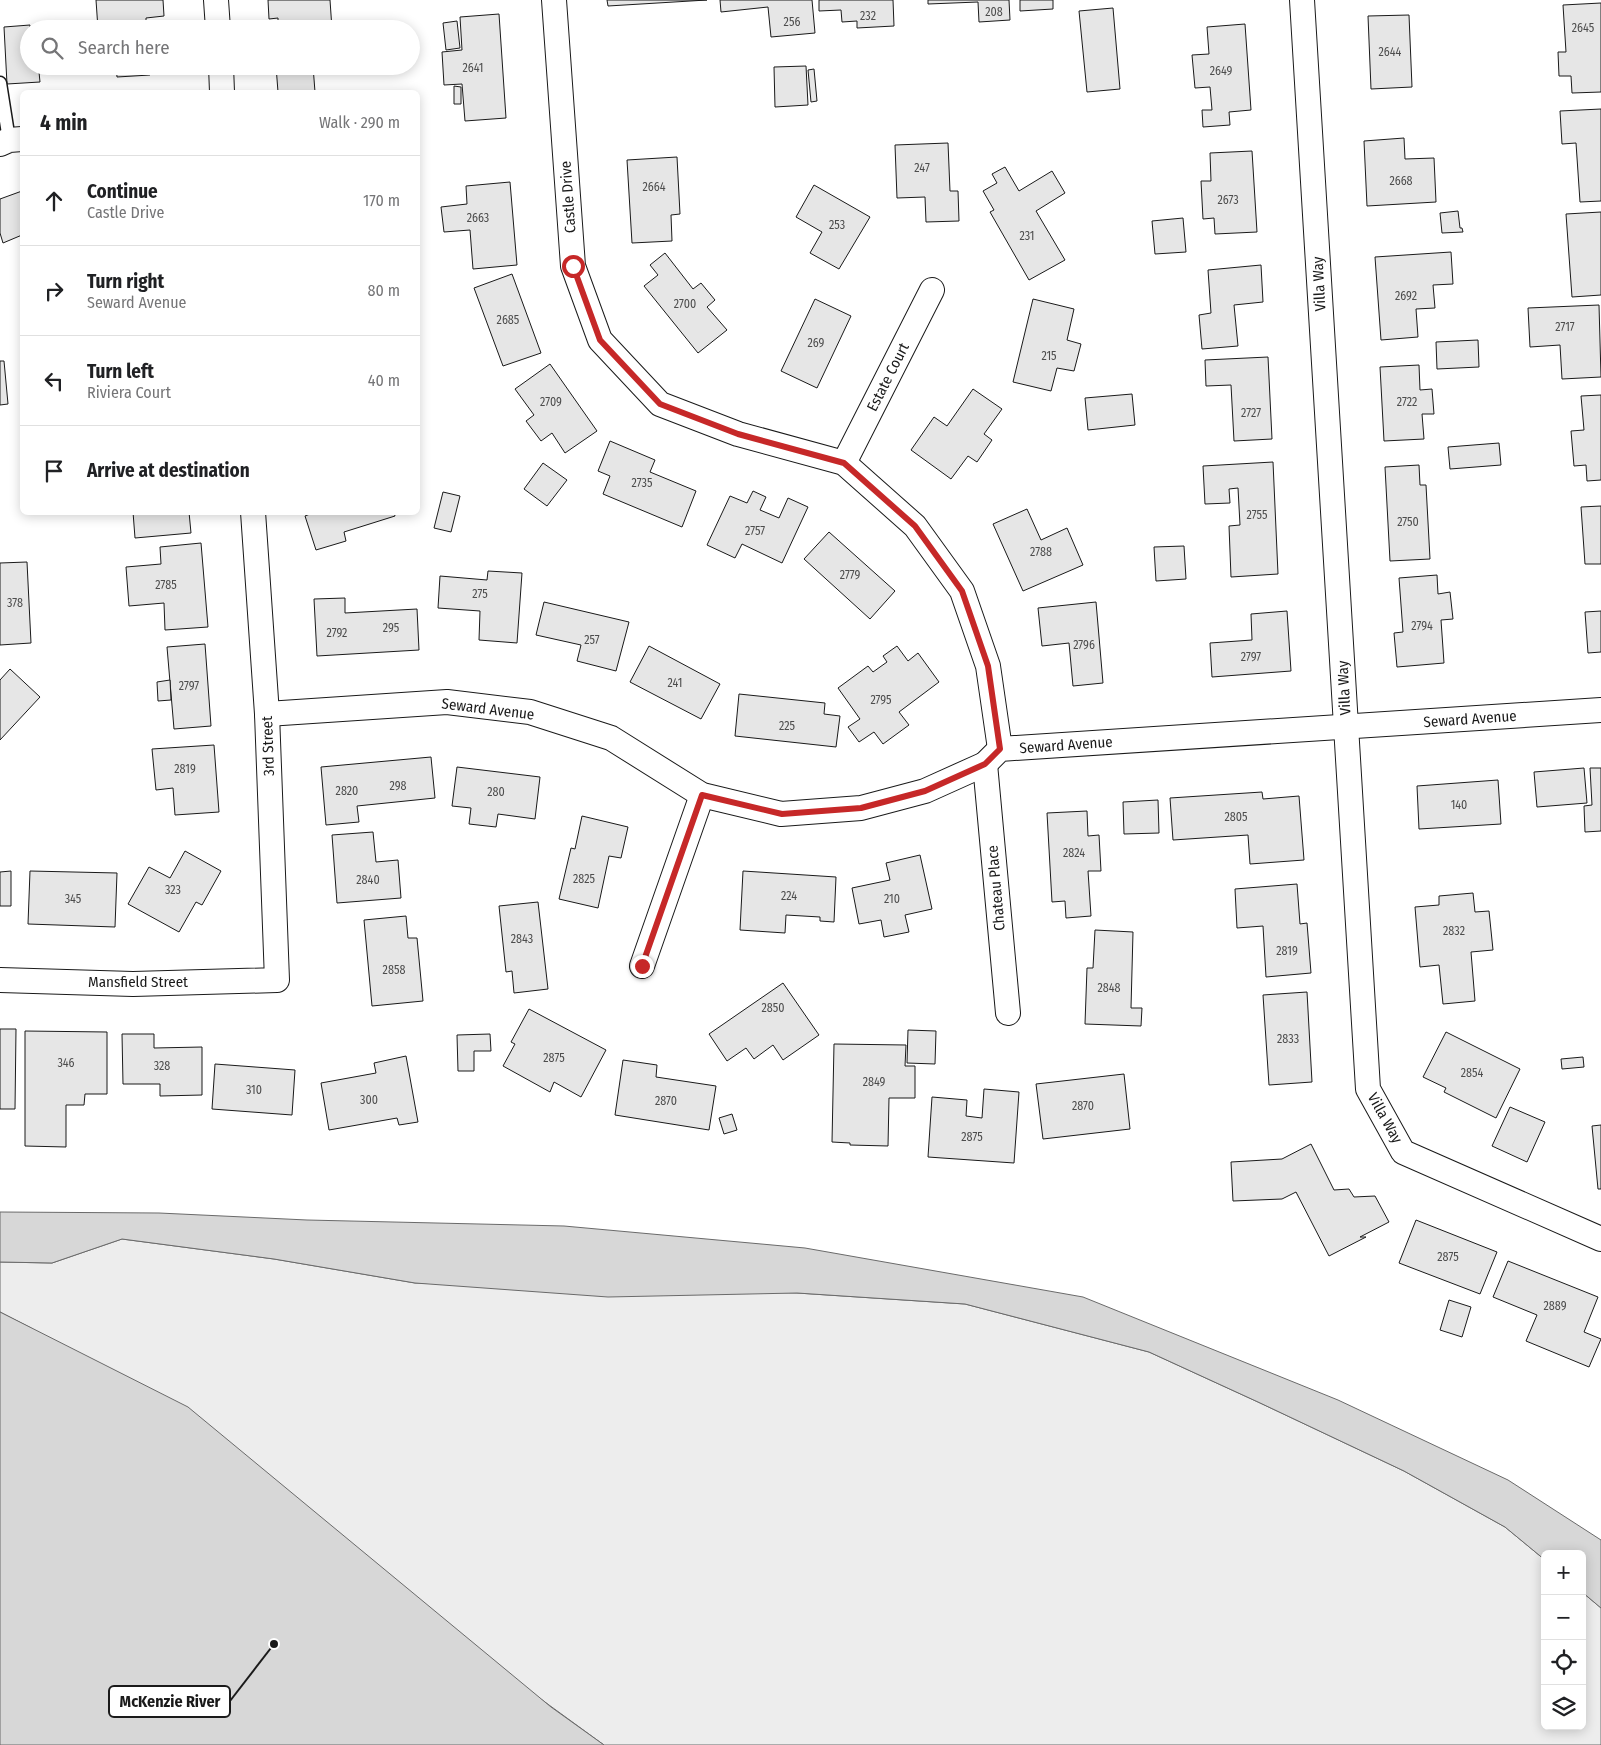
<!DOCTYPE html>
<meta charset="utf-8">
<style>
body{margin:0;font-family:"Fira Sans Condensed",sans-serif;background:#f6f6f6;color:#202124}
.controls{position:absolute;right:15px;bottom:15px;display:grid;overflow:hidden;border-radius:8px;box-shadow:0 2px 12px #0003}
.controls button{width:45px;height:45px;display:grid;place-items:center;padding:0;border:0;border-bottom:1px solid #e0e0e0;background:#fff;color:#202124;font:25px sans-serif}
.stop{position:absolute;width:15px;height:15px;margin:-11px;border:4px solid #c62828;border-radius:50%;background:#fff}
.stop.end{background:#c62828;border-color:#fff;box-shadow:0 1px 5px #0008}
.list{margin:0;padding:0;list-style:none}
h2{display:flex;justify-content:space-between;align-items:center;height:65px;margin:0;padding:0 20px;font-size:21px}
h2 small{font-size:16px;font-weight:400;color:#757577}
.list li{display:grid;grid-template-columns:32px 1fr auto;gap:15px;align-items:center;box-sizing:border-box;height:90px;padding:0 20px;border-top:1px solid #e0e0e0}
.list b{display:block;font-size:19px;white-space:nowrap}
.list p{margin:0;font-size:16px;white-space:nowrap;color:#757577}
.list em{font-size:16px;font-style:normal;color:#757577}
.icon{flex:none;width:28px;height:28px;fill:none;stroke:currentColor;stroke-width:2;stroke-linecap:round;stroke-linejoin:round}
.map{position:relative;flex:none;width:1601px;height:1745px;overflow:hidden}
.search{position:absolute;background:#fff;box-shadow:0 2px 12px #0003;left:20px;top:20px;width:400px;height:55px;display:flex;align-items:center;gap:12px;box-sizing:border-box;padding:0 18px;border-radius:28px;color:#757577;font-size:19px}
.panel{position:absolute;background:#fff;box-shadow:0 2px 12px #0003;left:20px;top:90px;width:400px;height:425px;border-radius:8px}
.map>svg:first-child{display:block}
.built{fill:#ededed;stroke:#6a6a6a}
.water{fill:#d7d7d7;stroke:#6a6a6a}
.building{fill:#e6e6e6;stroke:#1a1a1a}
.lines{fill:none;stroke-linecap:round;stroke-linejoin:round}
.service-casing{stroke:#1a1a1a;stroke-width:15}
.minor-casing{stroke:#1a1a1a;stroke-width:26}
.service{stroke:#fff;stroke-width:12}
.minor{stroke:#fff;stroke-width:24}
.route{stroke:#c62828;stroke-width:6}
.labels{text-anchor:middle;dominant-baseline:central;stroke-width:4;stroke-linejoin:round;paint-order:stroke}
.number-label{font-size:12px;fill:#4d4d4d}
.street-label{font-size:15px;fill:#1a1a1a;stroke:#fff}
.leader{fill:none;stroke:#1a1a1a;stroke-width:2}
.callout-dot{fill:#1a1a1a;stroke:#fff;stroke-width:2}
.callout{fill:#fff;stroke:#1a1a1a;stroke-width:2}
.callout-label{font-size:16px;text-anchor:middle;font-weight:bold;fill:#1a1a1a}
</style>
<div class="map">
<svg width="1601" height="1745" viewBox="0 0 1601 1745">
<rect width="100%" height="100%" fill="#fff"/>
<polygon class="built" points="122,1239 274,1259 415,1283 797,1293 965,1304 1149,1352 1258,1402 1404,1471 1505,1527 1545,1560 1545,1726 1582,1726 1582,1592 1601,1608 1601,1745 604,1745 31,1328 0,1312 0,1262 52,1263"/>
<g class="water">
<polygon points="0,1212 159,1213 307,1220 564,1226 805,1248 1083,1297 1338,1400 1508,1480 1601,1540 1601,1608 1582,1592 1582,1554 1545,1554 1545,1560 1505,1527 1404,1471 1258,1402 1149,1352 965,1304 797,1293 608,1297 415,1283 274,1259 122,1239 52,1263 0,1262"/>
<polygon points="0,1312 188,1407 551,1707 604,1745 0,1745"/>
</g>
<g class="building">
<polygon points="96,0 163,0 164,16 146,18 146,29 98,29"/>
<polygon points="268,0 330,0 332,29 278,29 278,18 269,19"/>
<polygon points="607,0 707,0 608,6"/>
<polygon points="720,0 812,0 815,33 771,37 768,7 721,12"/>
<polygon points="819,0 893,0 894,26 857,28 857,21 842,22 841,10 819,11"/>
<polygon points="928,0 1009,0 1010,20 979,22 978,2 928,4"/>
<polygon points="1020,0 1053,0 1053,9 1020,11"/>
<polygon points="1601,3 1601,92 1572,93 1571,76 1559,76 1558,52 1566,52 1563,5"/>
<polygon points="1113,8 1120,89 1087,92 1079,11"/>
<polygon points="499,14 506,118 465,121 462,84 444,85 442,52 462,50 460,17"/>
<polygon points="1409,15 1412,87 1371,89 1368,16"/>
<polygon points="457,21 460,48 446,50 443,23"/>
<polygon points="1245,24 1251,110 1229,112 1230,125 1203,127 1202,110 1212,110 1210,87 1195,88 1192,55 1209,54 1207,27"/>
<polygon points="30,25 29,66 87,66 87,69 39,72 40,82 7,84 4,27"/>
<polygon points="116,66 149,66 150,75 117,77"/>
<polygon points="276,66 313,66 315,92 278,92"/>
<polygon points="806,66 808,105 775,107 774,67"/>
<polygon points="814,69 817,101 811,102 808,70"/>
<polygon points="454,86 461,87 461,104 454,104"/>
<polygon points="1601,109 1601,201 1580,202 1576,143 1562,144 1560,111"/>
<polygon points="1404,138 1405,159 1434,158 1436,202 1367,206 1364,141"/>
<polygon points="948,143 950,191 958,191 959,221 926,222 925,197 897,198 895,145"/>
<polygon points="1252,151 1257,232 1215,234 1214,218 1203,219 1201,181 1211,181 1210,153"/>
<polygon points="677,157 680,214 671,215 672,241 632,243 627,160"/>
<polygon points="1005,167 1019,191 1052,171 1065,193 1036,211 1065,260 1029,280 990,212 994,210 983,191 997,183 992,174"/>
<polygon points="510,182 517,265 473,269 470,230 444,232 441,207 467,204 466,186"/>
<polygon points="814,185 870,217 839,269 810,253 822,232 796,217"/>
<polygon points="22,191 22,235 3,243 0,233 0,199"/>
<polygon points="1458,211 1460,228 1462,228 1463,232 1442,233 1440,213"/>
<polygon points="1601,212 1601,295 1572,297 1566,214"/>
<polygon points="1183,218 1186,252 1155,254 1152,221"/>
<polygon points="1451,252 1453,284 1433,285 1435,308 1416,309 1418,337 1381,340 1375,257"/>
<polygon points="665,253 693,289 701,283 715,300 707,307 727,330 698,353 644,286 658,275 650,265"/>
<polygon points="1261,265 1263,302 1234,305 1238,346 1202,349 1199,315 1211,313 1208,270"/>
<polygon points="512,274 541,353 503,366 474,288"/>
<polygon points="815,299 851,316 817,388 781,371"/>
<polygon points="1033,299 1074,309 1067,340 1081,344 1074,371 1057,368 1051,391 1013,382"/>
<polygon points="1599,305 1601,377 1562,379 1560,345 1530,347 1528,308"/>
<polygon points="1478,340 1479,367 1437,369 1436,342"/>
<polygon points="1268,357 1272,439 1234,441 1231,385 1206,386 1205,360"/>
<polygon points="0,361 4,361 8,404 0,405"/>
<polygon points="550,364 597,431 565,453 552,433 541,441 526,421 534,415 515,389"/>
<polygon points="1419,365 1420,390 1432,389 1434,414 1422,414 1424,439 1384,441 1380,367"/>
<polygon points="973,389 1002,409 984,434 992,440 977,462 968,456 951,479 911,450 934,417 947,426"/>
<polygon points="1132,394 1135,425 1088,430 1085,398"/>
<polygon points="1601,395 1601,480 1587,481 1586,465 1574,466 1571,431 1584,430 1581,396"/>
<polygon points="610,441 655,460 650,472 696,491 682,527 603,494 610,476 598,471"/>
<polygon points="1499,443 1501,465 1450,469 1448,447"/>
<polygon points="1273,462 1278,574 1231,577 1229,526 1240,525 1238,488 1229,489 1230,503 1205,504 1203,466"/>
<polygon points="543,463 567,480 547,506 524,489"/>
<polygon points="1419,465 1420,485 1426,485 1430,559 1390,561 1385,467"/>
<polygon points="753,491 766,497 760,510 779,518 788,498 808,507 782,563 742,544 735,558 707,545 730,496 747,503"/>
<polygon points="443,492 460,496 451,532 434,528"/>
<polygon points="1601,506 1601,564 1585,564 1581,507"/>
<polygon points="1027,509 1041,540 1067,528 1083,565 1023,591 993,524"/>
<polygon points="133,512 189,512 191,533 135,538"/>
<polygon points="315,512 394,512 395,516 344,532 346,541 316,550 305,516"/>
<polygon points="829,532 895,591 870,619 804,559"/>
<polygon points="201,543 208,627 165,630 164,603 129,606 126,567 161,564 160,547"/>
<polygon points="1184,546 1186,579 1156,581 1154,547"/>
<polygon points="27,562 31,643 0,645 0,563"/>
<polygon points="488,571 522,573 517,643 479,640 480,611 438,608 440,576 487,580"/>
<polygon points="1437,575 1438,594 1450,592 1453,619 1441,620 1444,663 1397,667 1394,633 1403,632 1399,578"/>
<polygon points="345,598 345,613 417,609 419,650 317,656 314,599"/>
<polygon points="544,602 629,622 616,671 577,661 581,645 536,635"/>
<polygon points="1096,602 1103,683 1073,686 1069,643 1042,646 1038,608"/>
<polygon points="1287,611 1291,671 1212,677 1210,643 1252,640 1251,614"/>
<polygon points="1601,611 1601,652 1588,653 1585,612"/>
<polygon points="205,644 211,726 174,729 167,647"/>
<polygon points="649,646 720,684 701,719 630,682"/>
<polygon points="897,646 908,661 918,653 939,682 899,712 909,725 883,744 874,732 859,742 848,727 860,719 838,688 868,666 873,672 887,662 883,656"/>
<polygon points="10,669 40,697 0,740 0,680"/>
<polygon points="170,680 171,700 158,701 157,682"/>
<polygon points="739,694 825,703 824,714 840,716 836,747 735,736"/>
<polygon points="214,745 219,812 175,815 173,788 156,790 152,749"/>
<polygon points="431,757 435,798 357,806 359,822 326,825 321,767"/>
<polygon points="457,767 540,777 535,819 498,814 496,827 469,824 471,808 452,806"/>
<polygon points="1584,768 1587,803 1537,807 1534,772"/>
<polygon points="1590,768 1601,768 1601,831 1585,832 1584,806 1592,805"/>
<polygon points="1498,780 1501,824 1419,829 1417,786"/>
<polygon points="1262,792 1263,799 1299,796 1304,860 1250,864 1248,835 1173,840 1170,798"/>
<polygon points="1158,800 1159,833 1124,834 1123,802"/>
<polygon points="1087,811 1088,836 1099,835 1101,871 1088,871 1091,916 1066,918 1065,901 1052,902 1047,813"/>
<polygon points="582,816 628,827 621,858 609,856 598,908 559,899 571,848 575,849"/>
<polygon points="373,832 376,862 398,860 401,898 337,903 332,835"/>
<polygon points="185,851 221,871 202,905 196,902 179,932 128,904 149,867 170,878"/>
<polygon points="920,855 932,909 905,915 909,932 884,937 881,920 859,924 852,888 890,880 886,863"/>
<polygon points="11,871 11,906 0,906 0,872"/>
<polygon points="30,871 117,873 115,927 28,924"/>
<polygon points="743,871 836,877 834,922 820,921 820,917 786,915 785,933 740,930"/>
<polygon points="1297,884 1300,924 1307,923 1311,973 1266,977 1263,926 1237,928 1235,889"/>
<polygon points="1473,893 1475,912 1489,911 1493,950 1471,952 1475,1001 1443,1004 1439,965 1420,967 1415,907 1439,905 1439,896"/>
<polygon points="538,902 548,989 514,993 512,971 506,972 499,906"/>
<polygon points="406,916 408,938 417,938 423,1001 372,1006 364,920"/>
<polygon points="1095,930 1133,932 1131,1008 1142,1008 1141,1026 1085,1024 1087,968 1093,968"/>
<polygon points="783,983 819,1035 783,1060 773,1045 754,1059 746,1048 727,1061 709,1034"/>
<polygon points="1307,992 1312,1082 1269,1085 1263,995"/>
<polygon points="529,1009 606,1050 581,1097 554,1082 550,1092 503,1066 515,1044 511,1042"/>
<polygon points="0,1029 16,1029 15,1109 0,1109"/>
<polygon points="908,1030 936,1031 935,1064 907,1063"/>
<polygon points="25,1031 107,1032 107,1094 85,1094 84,1105 66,1105 66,1147 25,1146"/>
<polygon points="1446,1032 1520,1069 1496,1118 1444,1092 1446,1088 1423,1077"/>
<polygon points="122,1034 154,1034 154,1048 202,1047 202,1095 160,1096 160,1084 123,1084"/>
<polygon points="490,1034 491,1051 474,1051 474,1071 458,1071 457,1035"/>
<polygon points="834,1044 906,1045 905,1066 915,1066 915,1098 889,1098 888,1146 850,1145 850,1143 832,1142"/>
<polygon points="406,1056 418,1122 399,1125 397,1118 329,1130 321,1083 376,1073 374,1063"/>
<polygon points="1583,1057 1584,1067 1562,1069 1561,1059"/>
<polygon points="623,1060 657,1065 656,1077 716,1086 709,1130 615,1115"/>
<polygon points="215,1064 295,1070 292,1115 212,1109"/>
<polygon points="1124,1074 1130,1129 1043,1139 1036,1084"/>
<polygon points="984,1089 1019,1092 1014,1163 928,1157 932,1097 967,1100 966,1116 982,1118"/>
<polygon points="1510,1107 1545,1122 1527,1162 1492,1146"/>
<polygon points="732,1114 737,1130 724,1134 719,1118"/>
<polygon points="1601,1125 1601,1189 1598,1189 1592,1126"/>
<polygon points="1311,1144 1334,1190 1349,1189 1354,1197 1375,1196 1389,1222 1360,1237 1366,1237 1329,1256 1296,1192 1282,1199 1233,1201 1231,1162 1282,1159"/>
<polygon points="1416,1220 1497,1252 1480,1294 1399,1263"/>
<polygon points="1508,1261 1598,1297 1584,1332 1601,1339 1589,1367 1526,1341 1537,1315 1493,1297"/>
<polygon points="1449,1300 1471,1307 1462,1337 1440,1330"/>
</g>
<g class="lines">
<g class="service-casing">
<polyline id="service" points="0,83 9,140"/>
</g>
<g class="minor-casing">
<g id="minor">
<polyline points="216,0 218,29"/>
<polyline points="554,0 573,266 600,340 660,404 738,434 844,463 915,526 962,591 988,666 1000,749"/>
<polyline points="1302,0 1368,1089 1403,1152 1601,1239"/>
<polyline points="221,66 222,92"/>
<polyline points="0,144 9,140 22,139"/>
<polyline points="844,463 932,290"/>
<polyline points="267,714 447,702 530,712 611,738 702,795 781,814 861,808 925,791 985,764 1000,749 1601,710"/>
<polyline points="985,764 1008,1013"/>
<polyline points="642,966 702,795"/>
<polyline points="0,980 133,984 277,980 267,714 253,512"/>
</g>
</g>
<use href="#service" class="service"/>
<use href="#minor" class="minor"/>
</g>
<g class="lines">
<polyline class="route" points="573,266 600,340 660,404 738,434 844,463 915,526 962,591 988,666 1000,749 985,764 925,791 861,808 782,814 702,795 642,966"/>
</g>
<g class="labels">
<g class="number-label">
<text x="994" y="12">208</text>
<text x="868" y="16">232</text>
<text x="792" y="22">256</text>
<text x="1583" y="28">2645</text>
<text x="1390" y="52">2644</text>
<text x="473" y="68">2641</text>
<text x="1221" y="71">2649</text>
<text x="922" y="168">247</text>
<text x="1401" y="181">2668</text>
<text x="654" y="187">2664</text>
<text x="1228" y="200">2673</text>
<text x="478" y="218">2663</text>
<text x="837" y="225">253</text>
<text x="1027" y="236">231</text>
<text x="1406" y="296">2692</text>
<text x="685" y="304">2700</text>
<text x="508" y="320">2685</text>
<text x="1565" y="327">2717</text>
<text x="816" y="343">269</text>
<text x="1049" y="356">215</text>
<text x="551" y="402">2709</text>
<text x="1407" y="402">2722</text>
<text x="1251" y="413">2727</text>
<text x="642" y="483">2735</text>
<text x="1257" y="515">2755</text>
<text x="1408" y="522">2750</text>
<text x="755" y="531">2757</text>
<text x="1041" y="552">2788</text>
<text x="850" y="575">2779</text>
<text x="166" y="585">2785</text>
<text x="480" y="594">275</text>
<text x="15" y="603">378</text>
<text x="1422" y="626">2794</text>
<text x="391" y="628">295</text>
<text x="337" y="633">2792</text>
<text x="592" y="640">257</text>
<text x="1084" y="645">2796</text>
<text x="1251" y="657">2797</text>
<text x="675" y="683">241</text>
<text x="189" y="686">2797</text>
<text x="881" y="700">2795</text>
<text x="787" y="726">225</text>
<text x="185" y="769">2819</text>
<text x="398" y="786">298</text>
<text x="347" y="791">2820</text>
<text x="496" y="792">280</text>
<text x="1459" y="805">140</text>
<text x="1236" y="817">2805</text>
<text x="1074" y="853">2824</text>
<text x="584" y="879">2825</text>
<text x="368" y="880">2840</text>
<text x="173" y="890">323</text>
<text x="789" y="896">224</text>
<text x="73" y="899">345</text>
<text x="892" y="899">210</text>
<text x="1454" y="931">2832</text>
<text x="522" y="939">2843</text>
<text x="1287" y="951">2819</text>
<text x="394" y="970">2858</text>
<text x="1109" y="988">2848</text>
<text x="773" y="1008">2850</text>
<text x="1288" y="1039">2833</text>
<text x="554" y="1058">2875</text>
<text x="66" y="1063">346</text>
<text x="162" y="1066">328</text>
<text x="1472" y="1073">2854</text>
<text x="874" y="1082">2849</text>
<text x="254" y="1090">310</text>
<text x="369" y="1100">300</text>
<text x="666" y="1101">2870</text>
<text x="1083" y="1106">2870</text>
<text x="972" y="1137">2875</text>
<text x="1448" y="1257">2875</text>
<text x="1555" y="1306">2889</text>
</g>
<g class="street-label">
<text transform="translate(568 197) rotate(-94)">Castle Drive</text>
<text transform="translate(1319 284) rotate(-93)">Villa Way</text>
<text transform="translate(888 377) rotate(-63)">Estate Court</text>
<text transform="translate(1344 688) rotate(-93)">Villa Way</text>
<text transform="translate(488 709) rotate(7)">Seward Avenue</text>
<text transform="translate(1470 719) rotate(-4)">Seward Avenue</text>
<text transform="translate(1066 745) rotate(-4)">Seward Avenue</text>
<text transform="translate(268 746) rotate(-92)">3rd Street</text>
<text transform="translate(996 888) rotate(-95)">Chateau Place</text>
<text x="138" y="982">Mansfield Street</text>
<text transform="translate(1385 1118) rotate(61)">Villa Way</text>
</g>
</g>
<path class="leader" d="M274 1644L230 1701"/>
<circle class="callout-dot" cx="274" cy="1644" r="5"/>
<rect class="callout" x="109" y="1686" width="121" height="31" rx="5"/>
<g class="callout-label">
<text x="170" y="1707">McKenzie River</text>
</g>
</svg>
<div class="controls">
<button>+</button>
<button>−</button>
<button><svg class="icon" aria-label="locate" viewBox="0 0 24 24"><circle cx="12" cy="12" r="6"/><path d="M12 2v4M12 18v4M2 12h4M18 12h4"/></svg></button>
<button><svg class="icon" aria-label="layers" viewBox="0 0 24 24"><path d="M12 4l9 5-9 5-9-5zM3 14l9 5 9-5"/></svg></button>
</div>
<div class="stop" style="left:573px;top:266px"></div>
<div class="stop end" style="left:642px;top:966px"></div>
<div class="search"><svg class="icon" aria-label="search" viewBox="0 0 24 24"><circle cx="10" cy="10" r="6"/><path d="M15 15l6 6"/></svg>Search here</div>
<section class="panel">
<h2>4 min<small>Walk · 290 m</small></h2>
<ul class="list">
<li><svg class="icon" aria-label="ahead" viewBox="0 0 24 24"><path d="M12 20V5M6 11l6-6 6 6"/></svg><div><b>Continue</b><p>Castle Drive</p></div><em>170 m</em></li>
<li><svg class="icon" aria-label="right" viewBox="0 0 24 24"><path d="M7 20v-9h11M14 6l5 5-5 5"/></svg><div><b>Turn right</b><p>Seward Avenue</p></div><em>80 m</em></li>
<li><svg class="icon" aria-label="left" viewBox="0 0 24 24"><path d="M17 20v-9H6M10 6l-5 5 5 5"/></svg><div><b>Turn left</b><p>Riviera Court</p></div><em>40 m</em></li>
<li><svg class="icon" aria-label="arrive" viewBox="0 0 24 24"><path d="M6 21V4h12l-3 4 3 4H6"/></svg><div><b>Arrive at destination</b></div></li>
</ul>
</section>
</div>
